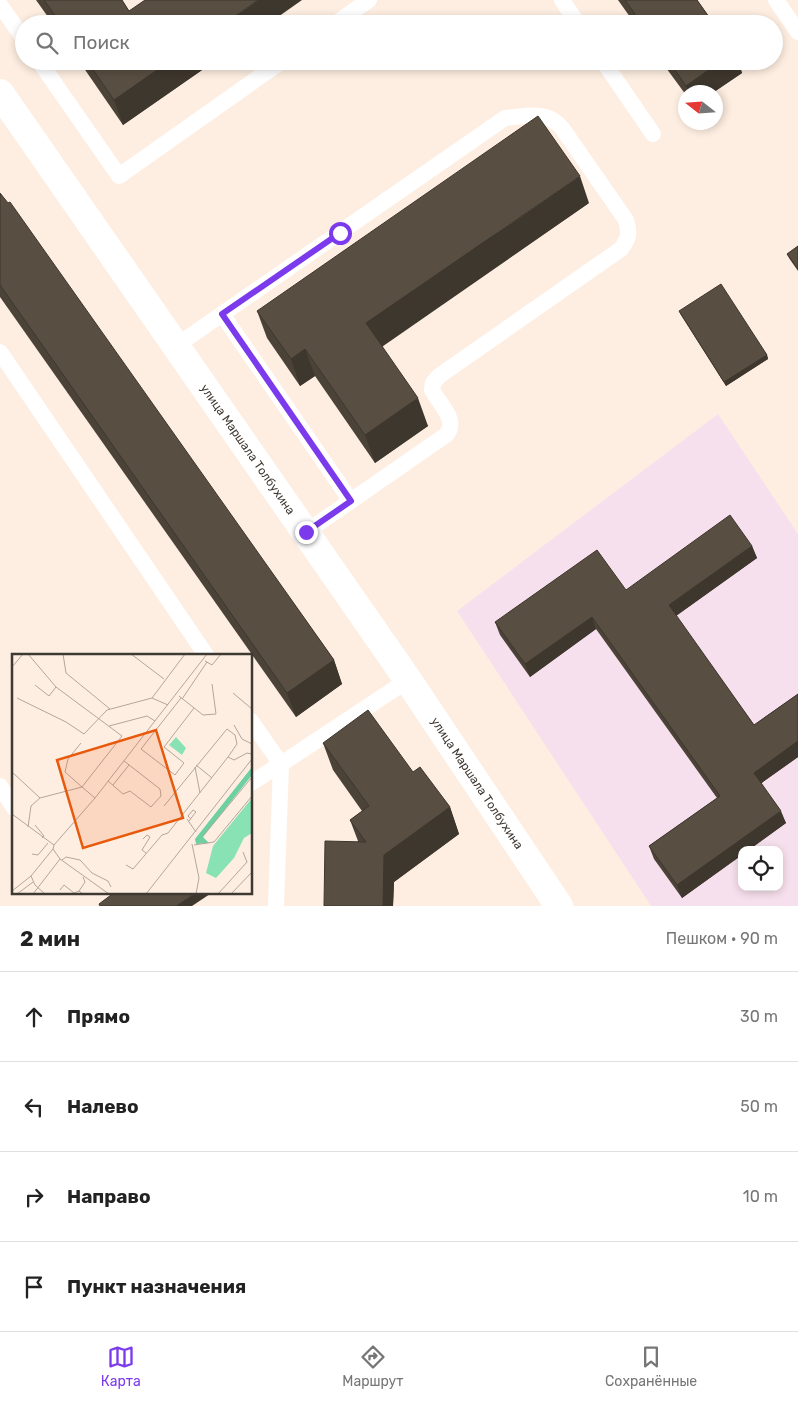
<!DOCTYPE html>
<html lang="ru">
<meta charset="utf-8">
<style>
body{margin:0;font-family:Rubik,sans-serif;background:#f6f6f6;color:#222}
.controls{position:absolute;right:15px;bottom:15px;display:grid;overflow:hidden;border-radius:10px;box-shadow:0 2px 8px #0003}
.controls button{width:45px;height:45px;display:grid;place-items:center;padding:0;border:0;border-bottom:1px solid #e0e0e0;background:#fff;color:#222;font:25px sans-serif}
.compass{position:absolute;left:678px;top:85px;width:45px;height:45px;border-radius:50%;background:#fff;box-shadow:0 2px 8px #0003;rotate:287deg}
.stop{position:absolute;width:15px;height:15px;margin:-11px;border:4px solid #7c3aed;border-radius:50%;background:#fff}
.stop.end{background:#7c3aed;border-color:#fff;box-shadow:0 1px 5px #0008}
.list{margin:0;padding:0;list-style:none}
h2{display:flex;justify-content:space-between;align-items:center;height:65px;margin:0;padding:0 20px;font-size:21px}
h2 small{font-size:16px;font-weight:400;color:#767676}
.list li{display:grid;grid-template-columns:32px 1fr auto;gap:15px;align-items:center;box-sizing:border-box;height:90px;padding:0 20px;border-top:1px solid #e0e0e0}
.list b{display:block;font-size:19px;white-space:nowrap}
.list em{font-size:16px;font-style:normal;color:#767676}
.icon{flex:none;width:28px;height:28px;fill:none;stroke:currentColor;stroke-width:2;stroke-linecap:round;stroke-linejoin:round}
.map{position:relative;flex:none;width:798px;height:906px;overflow:hidden}
.search{position:absolute;background:#fff;box-shadow:0 2px 8px #0003;left:15px;right:15px;top:15px;height:55px;display:flex;align-items:center;gap:12px;box-sizing:border-box;padding:0 18px;border-radius:28px;color:#767676;font-size:19px}
.sheet{height:425px;background:#fff}
nav{display:flex;justify-content:space-around;align-items:center;box-sizing:border-box;height:70px;border-top:1px solid #e0e0e0;background:#fff;font-size:14px;color:#767676}
nav a{display:grid;justify-items:center;gap:2px}
nav .on{color:#7c3aed}
.map>svg:first-child{display:block}
.education{fill:#f7e0ed;fill-rule:evenodd}
.lines{fill:none;stroke-linecap:round;stroke-linejoin:round}
.lane{stroke:#fff;stroke-width:16}
.street{stroke:#fff;stroke-width:28}
.wall{fill:#4c4338}
.shaded-wall{fill:#3e372e}
.building{fill:#584e41;stroke:#3e372e}
.route{stroke:#7c3aed;stroke-width:6}
.labels{text-anchor:middle;dominant-baseline:central;stroke-width:5;stroke-linejoin:round;paint-order:stroke}
.street-label{font-size:12px;fill:#3f3934;stroke:#fff}
.inset-road{fill:none;stroke:#b2a69c;stroke-width:1}
.view{fill:#e8590c;fill-opacity:0.15;stroke:#e8590c;stroke-width:2.5}
.inset-edge{fill:none;stroke:#3f3934;stroke-width:2.5}
</style>
<div class="map">
<svg width="798" height="906" viewBox="0 0 798 906">
<rect width="100%" height="100%" fill="#feeee1"/>
<path class="education" d="M718,414L798,534V906H651L457,611ZM742,850H779V887H742Z"/>
<g class="lines">
<g class="lane">
<polyline points="562,0 578,24"/>
<polyline points="776,0 798,32"/>
<polyline points="0,5 24,39"/>
<polyline points="335,24 369,0"/>
<polyline points="39,61 119,176 282,61"/>
<polyline points="603,61 653,134"/>
<polyline points="222,314 351,501"/>
<path d="M176,346L505,118C527,116 547,110 562,128L626,220C630,233 629,238 621,249L439,376L433,383L432,390C439,404 459,420 446,435L306,532"/>
<polyline points="0,352 206,655"/>
<polyline points="251,721 281,764 408,680"/>
<polyline points="251,783 281,764"/>
<polyline points="0,786 14,808"/>
<polyline points="276,906 281,764"/>
</g>
<path class="street" id="s1" d="M0,93L408,680L559,906"/>
</g>
<g class="wall">
<polygon points="36,0 122,0 129,11 268,24 53,24"/>
<polygon points="618,0 697,0 714,24 635,24"/>
<polygon points="79,61 215,61 123,125"/>
<polygon points="661,61 738,61 742,73 714,92 686,92 686,95"/>
<polygon points="0,193 334,660 342,684 296,717 0,297"/>
<polygon points="589,203 382,346 428,426 375,463 315,376 300,386 267,338 257,311"/>
<polygon points="798,246 798,271 789,258 787,254"/>
<polygon points="679,311 767,355 768,359 726,386 681,315"/>
<polygon points="752,546 757,558 676,616 754,725 798,694 798,757 761,783 786,823 682,898 654,859 649,846 717,798 596,629 530,677 500,635 495,622 626,590"/>
<polygon points="323,743 413,772 450,807 459,834 394,882 393,906 324,906 358,841 350,820 362,811 333,770"/>
</g>
<g class="shaded-wall">
<polygon points="258,0 302,0 268,24 224,24"/>
<polygon points="170,61 215,61 123,125 114,100"/>
<polygon points="721,61 738,61 742,73 714,92 689,92 686,86"/>
<polygon points="580,176 589,203 376,351 366,323"/>
<polygon points="305,349 315,376 300,386 291,359"/>
<polygon points="767,355 768,359 726,386 724,382"/>
<polygon points="418,398 428,426 375,463 365,435"/>
<polygon points="752,546 757,558 673,618 669,605"/>
<polygon points="592,617 596,629 530,677 525,664"/>
<polygon points="334,660 342,684 296,717 287,693"/>
<polygon points="798,741 798,757 759,785 754,773"/>
<polygon points="450,807 459,834 394,882 393,906 383,906 384,855"/>
<polygon points="781,811 786,823 749,850 742,850 742,855 682,898 677,885"/>
<polygon points="197,892 213,892 192,906 176,906"/>
</g>
<g class="building">
<polygon points="44,0 122,0 129,11 145,0 258,0 224,24 61,24"/>
<polygon points="625,0 697,0 714,24 642,24"/>
<polygon points="87,61 170,61 114,100"/>
<polygon points="669,61 721,61 686,86"/>
<polygon points="538,116 580,176 366,323 418,398 365,435 305,349 291,359 257,311"/>
<polygon points="0,193 8,203 10,202 334,660 287,693 0,285"/>
<polygon points="798,246 798,269 787,254"/>
<polygon points="721,284 767,355 724,382 679,311"/>
<polygon points="730,515 752,546 669,605 754,725 798,694 798,741 754,773 781,811 677,885 649,846 720,796 592,617 525,664 495,622 597,550 626,590"/>
<polygon points="368,710 413,772 420,767 450,807 384,855 383,906 324,906 325,841 366,842 350,820 369,806 323,743"/>
<polygon points="115,892 197,892 176,906 100,906 99,904"/>
</g>
<g class="lines">
<polyline class="route" points="306,532 351,501 222,314 340,233"/>
</g>
<g class="labels">
<g class="street-label">
<text stroke="none"><textPath href="#s1" startOffset="434">улица Маршала Толбухина</textPath></text>
<text stroke="none"><textPath href="#s1" startOffset="839">улица Маршала Толбухина</textPath></text>
</g>
</g>
<g transform="translate(12 654)">
<rect width="240" height="240" fill="#feeee1"/>
<path d="M240,113V121L191,183L197,189L184,190L183,185Z" fill="#6dd0a0"/>
<path d="M164,83L174,94L170,101L157,91Z" fill="#88e2b4"/>
<path d="M240,144V179L232,184L222,204L204,224L194,219L201,192Z" fill="#88e2b4"/>
<path class="inset-road" d="M16,0L44,33L110,82L70,133L83,144M51,0L54,19L98,55M119,0L152,25M193,7L200,11L209,0M0,13L11,0M23,31L37,42L44,33M221,39L240,55M167,42L191,61L204,60L200,30M5,44L54,68L72,80L95,56L140,44L156,51M140,44L173,0M169,44L129,95L163,121L172,109L152,93L182,54M170,45L195,8M222,71L230,85L240,90M97,72L135,62L143,67M69,89L56,105L53,118L70,133M184,111L200,124M183,113L188,139M0,118L28,144L70,133M96,127L111,140L118,137L139,153L149,142L148,135L112,107M101,131L117,111M152,152L215,75L223,81L225,90L216,103M0,160L42,191M175,165L184,178M177,167L183,159L184,158L181,156L176,162L179,165M23,171L32,182L30,184M16,173L19,152L28,144M191,182L240,123M131,185L135,181L138,183L130,196L134,199M180,190L187,224L184,240M42,191L83,144L195,0M42,191L41,195L48,205L97,240M182,191L202,188L240,142M20,200L26,201L36,189M50,206L54,203L68,206L80,219L96,227L99,233M114,211L121,215L150,181L156,179L216,103L222,106L235,99L240,100M19,222L23,231L33,240M48,236L52,231L62,239L67,237M0,237L19,222L41,195M5,240L21,228M21,240L48,205M71,240L67,237L73,228L71,223M134,240L240,105M206,240L235,208L231,198M219,240L240,218"/>
<path class="view" d="M144,76L171,164L71,194L45,106Z"/>
<rect width="240" height="240" class="inset-edge"/>
</g>
</svg>
<div class="controls">
<button><svg class="icon" aria-label="locate" viewBox="0 0 24 24"><circle cx="12" cy="12" r="6"/><path d="M12 2v4M12 18v4M2 12h4M18 12h4"/></svg></button>
</div>
<svg class="compass" viewBox="-18 -18 36 36"><path d="M0-13l5 13h-10z" fill="#e53935"/><path d="M0 13l5-13h-10z" fill="#767676"/></svg>
<div class="stop" style="left:340px;top:233px"></div>
<div class="stop end" style="left:306px;top:532px"></div>
<div class="search"><svg class="icon" aria-label="search" viewBox="0 0 24 24"><circle cx="10" cy="10" r="6"/><path d="M15 15l6 6"/></svg>Поиск</div>
</div>
<section class="sheet">
<h2>2 мин<small>Пешком · 90 m</small></h2>
<ul class="list">
<li><svg class="icon" aria-label="ahead" viewBox="0 0 24 24"><path d="M12 20V5M6 11l6-6 6 6"/></svg><div><b>Прямо</b></div><em>30 m</em></li>
<li><svg class="icon" aria-label="left" viewBox="0 0 24 24"><path d="M17 20v-9H6M10 6l-5 5 5 5"/></svg><div><b>Налево</b></div><em>50 m</em></li>
<li><svg class="icon" aria-label="right" viewBox="0 0 24 24"><path d="M7 20v-9h11M14 6l5 5-5 5"/></svg><div><b>Направо</b></div><em>10 m</em></li>
<li><svg class="icon" aria-label="arrive" viewBox="0 0 24 24"><path d="M6 21V4h12l-3 4 3 4H6"/></svg><div><b>Пункт назначения</b></div></li>
</ul>
</section>
<nav>
<a class="on"><svg class="icon" aria-label="map" viewBox="0 0 24 24"><path d="M3 6l6-2 6 2 6-2v14l-6 2-6-2-6 2zM9 4v14M15 6v14"/></svg>Карта</a>
<a><svg class="icon" aria-label="directions" viewBox="0 0 24 24"><path d="M12 3l9 9-9 9-9-9zM9 14v-3h6M13 9l2 2-2 2"/></svg>Маршрут</a>
<a><svg class="icon" aria-label="saved" viewBox="0 0 24 24"><path d="M7 4h10v16l-5-4-5 4z"/></svg>Сохранённые</a>
</nav>
